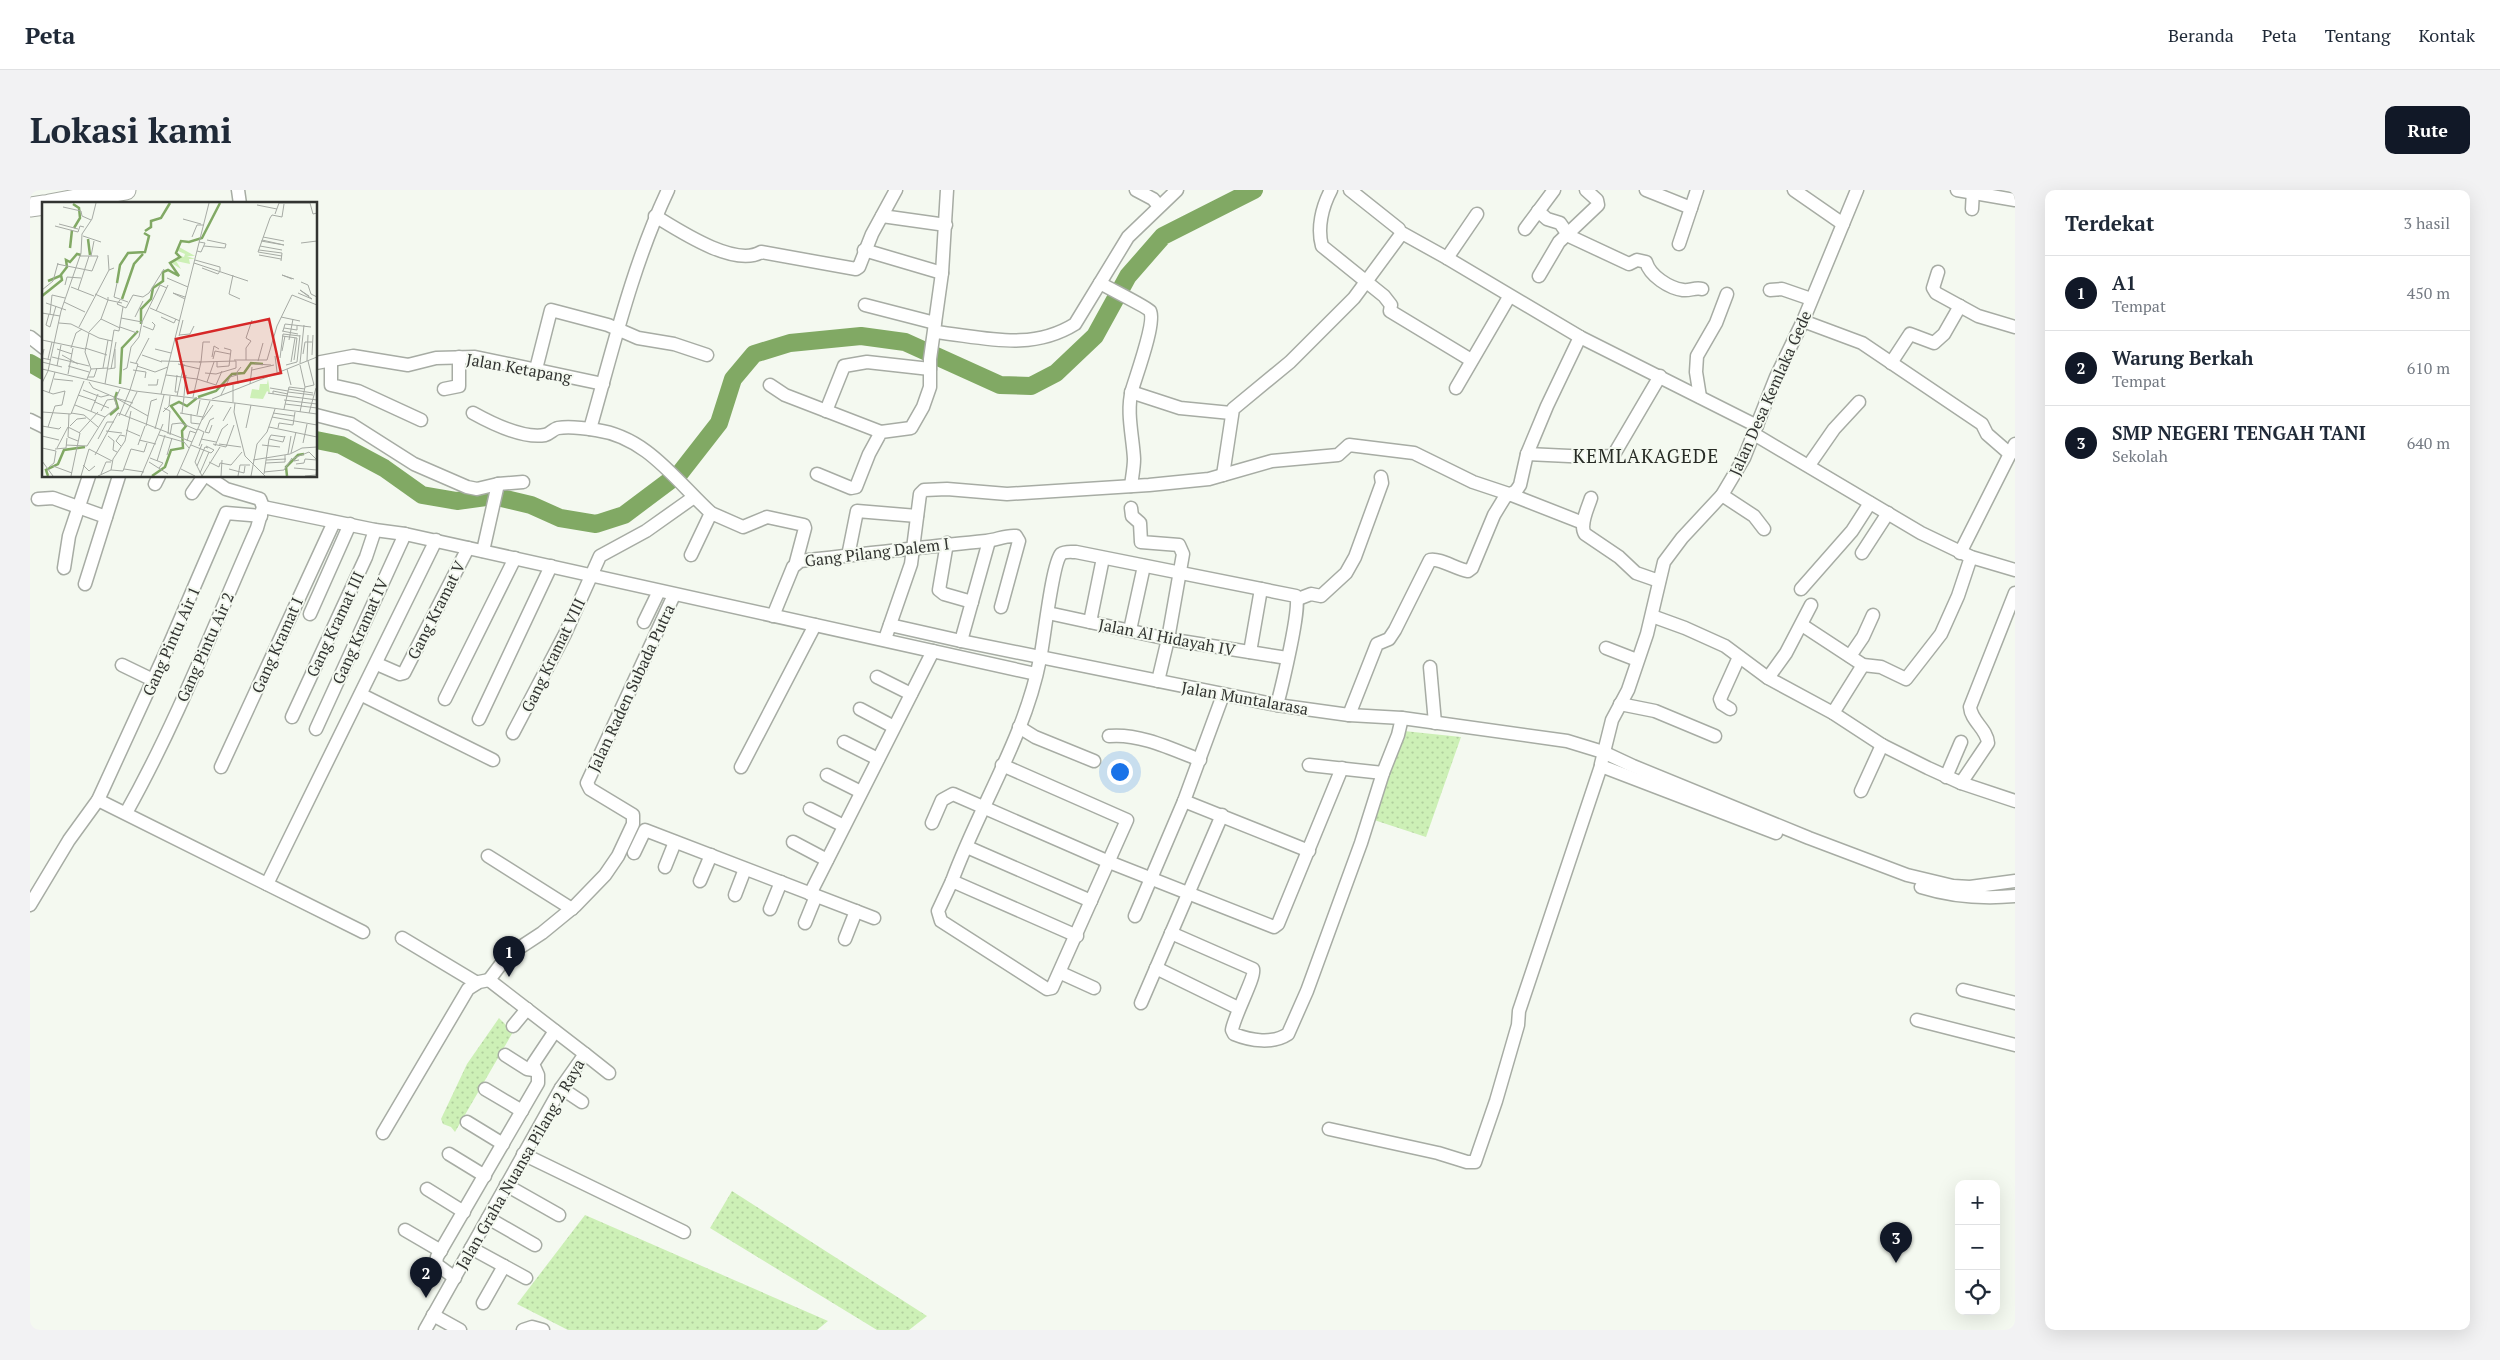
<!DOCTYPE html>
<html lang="id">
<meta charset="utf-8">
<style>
body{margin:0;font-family:"PT Serif",serif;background:#f2f2f3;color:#1f2937}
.controls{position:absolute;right:15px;bottom:15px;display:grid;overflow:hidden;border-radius:10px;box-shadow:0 5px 20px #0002}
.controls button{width:45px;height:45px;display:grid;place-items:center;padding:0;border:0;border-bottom:1px solid #e0e1e3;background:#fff;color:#1f2937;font:25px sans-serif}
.you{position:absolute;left:1089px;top:581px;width:18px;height:18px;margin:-12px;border:4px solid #fff;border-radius:50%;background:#1a73e8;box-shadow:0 0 0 8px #1a73e833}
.badge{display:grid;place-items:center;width:32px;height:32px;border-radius:50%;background:#111827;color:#fff;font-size:16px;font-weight:700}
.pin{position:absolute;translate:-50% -41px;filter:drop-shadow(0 1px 2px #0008)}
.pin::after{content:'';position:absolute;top:26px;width:18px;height:15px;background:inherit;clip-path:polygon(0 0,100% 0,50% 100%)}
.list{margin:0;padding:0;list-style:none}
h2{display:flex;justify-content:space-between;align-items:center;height:65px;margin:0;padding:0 20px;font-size:21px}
h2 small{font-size:16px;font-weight:400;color:#747a83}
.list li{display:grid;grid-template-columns:32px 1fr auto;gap:15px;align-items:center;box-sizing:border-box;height:75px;padding:0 20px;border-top:1px solid #e0e1e3}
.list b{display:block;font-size:19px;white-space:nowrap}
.list p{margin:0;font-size:16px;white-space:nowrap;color:#747a83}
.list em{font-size:16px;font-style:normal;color:#747a83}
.icon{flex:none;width:28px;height:28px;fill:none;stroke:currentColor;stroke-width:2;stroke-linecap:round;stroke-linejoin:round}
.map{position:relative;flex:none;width:1985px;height:1140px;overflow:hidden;border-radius:10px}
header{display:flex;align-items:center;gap:30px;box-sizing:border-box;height:70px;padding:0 25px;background:#fff;border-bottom:1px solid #e0e1e3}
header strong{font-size:24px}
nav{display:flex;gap:28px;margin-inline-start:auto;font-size:18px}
.intro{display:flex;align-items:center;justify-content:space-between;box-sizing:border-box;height:120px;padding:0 30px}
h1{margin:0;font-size:35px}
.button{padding:12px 22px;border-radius:10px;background:#111827;color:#fff;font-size:18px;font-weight:700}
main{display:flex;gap:30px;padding:0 30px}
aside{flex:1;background:#fff;border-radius:10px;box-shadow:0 5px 20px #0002}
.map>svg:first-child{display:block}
.grass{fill:url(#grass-dots)}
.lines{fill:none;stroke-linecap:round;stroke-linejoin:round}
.river{stroke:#81a964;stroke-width:18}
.minor-casing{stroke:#a7aca4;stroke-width:15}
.highway-casing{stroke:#a7aca4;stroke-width:21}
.minor{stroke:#fff;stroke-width:12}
.highway{stroke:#fff;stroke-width:19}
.labels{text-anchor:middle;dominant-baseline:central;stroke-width:4;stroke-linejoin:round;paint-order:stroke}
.street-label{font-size:16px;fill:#323431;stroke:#f4f9f0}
.quarter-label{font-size:19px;letter-spacing:1px;fill:#272b25;stroke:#f4f9f0}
.inset-river{fill:none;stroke:#81a964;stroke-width:2.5}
.inset-road{fill:none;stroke:#a6aaa4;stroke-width:1}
.view{fill:#d62828;fill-opacity:0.15;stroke:#d62828;stroke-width:2.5}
.inset-edge{fill:none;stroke:#323431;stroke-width:2.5}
</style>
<header>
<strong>Peta</strong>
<nav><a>Beranda</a><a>Peta</a><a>Tentang</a><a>Kontak</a></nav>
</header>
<div class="intro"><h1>Lokasi kami</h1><a class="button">Rute</a></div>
<main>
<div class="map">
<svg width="1985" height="1140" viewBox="0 0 1985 1140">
<defs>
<pattern id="grass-dots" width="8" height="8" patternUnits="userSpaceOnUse" patternTransform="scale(1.25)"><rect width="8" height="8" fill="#cdf0b6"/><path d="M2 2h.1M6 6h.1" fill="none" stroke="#b0ce9d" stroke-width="1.8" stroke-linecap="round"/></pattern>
</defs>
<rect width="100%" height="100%" fill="#f4f9f0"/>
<g class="grass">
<polygon points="1374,541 1431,547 1396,647 1341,629"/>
<polygon points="469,828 483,842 425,942 421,937 413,934 411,929 437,874"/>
<polygon points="702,1001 897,1126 879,1140 847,1140 680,1038"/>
<polygon points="555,1025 798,1131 787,1140 538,1140 487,1114"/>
</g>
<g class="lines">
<g class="river">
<polyline points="0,173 14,181"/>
<polyline points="286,250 311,255 354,278 392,305 427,311 463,306 501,315 530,328 566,334 594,325 650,283 689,233 703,189 724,164 760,153 831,146 875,152 970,195 1001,196 1026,183 1065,146 1098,86 1133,46 1224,0"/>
</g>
<g class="minor-casing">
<g id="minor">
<polyline points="208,0 210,14"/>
<polyline points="1106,0 1123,9 1129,16"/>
<path d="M1301,0C1292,17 1287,38 1292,56L1354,106L1361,115L1360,121L1441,170"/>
<polyline points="1320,0 1369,39"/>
<polyline points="1616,0 1661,18"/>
<polyline points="1764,0 1813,34"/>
<polyline points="1927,0 1985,10"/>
<polyline points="1942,19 1943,0"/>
<path d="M1508,21L1517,29L1530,33L1539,46L1599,74L1607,70L1616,72C1620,86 1639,98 1653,100C1660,101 1665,97 1672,99"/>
<path d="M625,26C648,40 705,78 731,62L826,79L829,77L842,44L866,0"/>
<polyline points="852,26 916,35"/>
<polyline points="1495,39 1524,0"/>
<polyline points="1649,54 1667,0"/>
<polyline points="834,60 912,83"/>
<polyline points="1417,68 1447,24"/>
<polyline points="1908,82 1903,98 1906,103 1948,126 1985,137"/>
<polyline points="1509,86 1529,52 1568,15 1567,10 1556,0"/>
<path d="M1070,93C1078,98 1117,117 1120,121C1126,132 1106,186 1102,200C1096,222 1103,247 1104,269C1104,278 1102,287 1101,296"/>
<polyline points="1740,100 1752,99 1781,109"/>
<polyline points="835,115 905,133"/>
<polyline points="1773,131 1832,153 1952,234 1957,244 1980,264"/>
<path d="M905,142C954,147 1000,162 1045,134L1098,47L1147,0"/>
<polyline points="0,147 14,158"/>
<polyline points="301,171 301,195 328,201 391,230"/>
<polyline points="286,173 323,166 378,175 406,168 445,167 573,194"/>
<polyline points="1861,173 1880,144 1904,153 1914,144 1930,116"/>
<polyline points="506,179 521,120 578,135 608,148 644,154 677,165"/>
<polyline points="740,195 755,205 851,242"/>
<polyline points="1426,198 1479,107"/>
<polyline points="414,199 429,196 429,167"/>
<polyline points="1101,202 1150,218 1201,223"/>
<polyline points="1670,207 1666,182 1667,166 1686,133 1697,104"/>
<polyline points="796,221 814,176 837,172 900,179"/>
<path d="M443,223C461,233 493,249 515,245C520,244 523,239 528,238C539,236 554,238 566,240C617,247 645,290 681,323L661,365"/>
<polyline points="286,225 321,234 384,274 437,297 447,299 468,294 493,292"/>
<polyline points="0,230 14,237"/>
<path d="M560,239C583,159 602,76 638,0"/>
<polyline points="1724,244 1891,343 1941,367 1985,380"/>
<polyline points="1497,264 1560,267 1583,266 1630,186"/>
<polyline points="1779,275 1804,239 1829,212"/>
<polyline points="787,284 821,298 826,297 839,264 851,242 881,238 893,217 900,197 900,169 912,83 917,0"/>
<polyline points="1193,285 1203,219 1260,172 1324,108 1372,43 1417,68 1550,147 1727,236"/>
<polyline points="125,294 129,286"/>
<polyline points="162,303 174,286"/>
<polyline points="1692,305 1724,326 1734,339"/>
<path d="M1561,308C1558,318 1549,335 1555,344L1589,367L1606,383L1629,391"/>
<polyline points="8,309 23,308 76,327"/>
<polyline points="233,317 345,340 375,344 1006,484"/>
<polyline points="1101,318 1102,326 1110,333 1111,352 1149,355 1153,364 1138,449 1128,491"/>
<polyline points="681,323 713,337 737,327 774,335 775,338 766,372"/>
<polyline points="917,353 909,400 914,404 942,412"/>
<polyline points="453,361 468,294"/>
<polyline points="1832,363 1858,323"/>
<polyline points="1930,363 1985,254"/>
<polyline points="818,366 827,321 887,326"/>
<polyline points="34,378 39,346 59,286"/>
<polyline points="55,394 89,286"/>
<polyline points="1771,399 1822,341 1840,313"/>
<polyline points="1268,409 1281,404 1291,406 1316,383 1325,367 1352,293 1351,287"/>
<polyline points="1018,423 1138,449 1257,468"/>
<polyline points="280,424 320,334"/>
<path d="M743,426L763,377L770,371C832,364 894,357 956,351C967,350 975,345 986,346L989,351L971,417"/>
<polyline points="1622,426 1655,438 1695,456 1738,488 1803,523 1852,555 1898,578 1931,593 1985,611"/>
<polyline points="614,432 629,401"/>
<polyline points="1060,432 1073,368"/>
<polyline points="860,435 931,451 1247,515 1319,525 1372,528 1537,551 1573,562 1603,576 1779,648 1877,685 1923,696 1940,697 1985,691"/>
<polyline points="1772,435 1833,475 1851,477 1876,489 1911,444 1928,406 1941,367"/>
<polyline points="1100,440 1114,376"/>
<polyline points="855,449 881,374 890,304 894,300 917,299 977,304 1119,295 1179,289 1242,271 1308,265 1319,255 1384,263 1443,292 1479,304 1553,333"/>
<polyline points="931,451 959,351"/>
<polyline points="1576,458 1607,470"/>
<polyline points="1220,462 1231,399"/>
<polyline points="1820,466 1833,447 1843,425"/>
<polyline points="347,474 370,484 374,483 438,358"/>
<polyline points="92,475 123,490"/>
<polyline points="1400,477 1405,533"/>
<polyline points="847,487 881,504"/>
<polyline points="1738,488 1756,463 1781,415"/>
<polyline points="332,505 463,570"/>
<polyline points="415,509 485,368"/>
<polyline points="1590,514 1625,521 1685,546"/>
<polyline points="830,519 864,537"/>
<polyline points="1700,519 1692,514 1690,509 1709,467"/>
<polyline points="1803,523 1833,475"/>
<path d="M1319,525L1347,454L1359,449L1365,440L1400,370C1410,368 1426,379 1438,381L1442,378L1464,325L1475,307L1486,301L1490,295L1497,264L1517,216L1550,147"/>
<polyline points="262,527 336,367 345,340"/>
<polyline points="449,529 521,376"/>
<polyline points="989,537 1005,547 1064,571"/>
<polyline points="286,539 375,344"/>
<polyline points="483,543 535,444 570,366 616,341 664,307"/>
<path d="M1079,546C1109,543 1142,559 1170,570"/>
<polyline points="814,552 848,569"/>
<polyline points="1279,575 1353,583"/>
<polyline points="191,577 304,332"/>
<polyline points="711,577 785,435"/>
<polyline points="797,585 831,602"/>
<polyline points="1916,587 1931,552"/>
<path d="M1931,593L1958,553C1957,539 1941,531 1940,517L1985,403"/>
<polyline points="1831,601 1852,555"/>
<polyline points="68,610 333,742"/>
<polyline points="1154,611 1279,661"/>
<polyline points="780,619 814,636"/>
<path d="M96,623C147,532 185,433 227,338L233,317L230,309L196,299L177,286"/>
<polyline points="902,633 912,610 923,604 1079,672 1244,737 1248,734 1312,578"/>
<polyline points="1746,643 1571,576 1571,574 1582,530 1598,500 1617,444 1634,372 1652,348 1692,305 1714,268 1746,187 1773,131 1827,0"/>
<polyline points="763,652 797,670"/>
<polyline points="937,657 1061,711"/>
<polyline points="604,663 615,640 844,728"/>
<polyline points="458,666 542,719"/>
<polyline points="635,677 645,652"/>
<polyline points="670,691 681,665"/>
<polyline points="922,691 908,721 911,731 1017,799 1022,798 1097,630 972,575"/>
<polyline points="237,694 406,350"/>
<path d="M1891,697C1923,707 1952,709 1985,706"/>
<polyline points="780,704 903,461"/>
<polyline points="705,705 715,679"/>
<polyline points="0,715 39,650 68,610 140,453 196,323 231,326"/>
<polyline points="740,719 751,692"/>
<polyline points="1105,726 1154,611 1193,505"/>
<polyline points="775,733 786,706"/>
<path d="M1141,743L1223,779C1226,786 1204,826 1202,840L1204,844C1221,851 1243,854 1258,844L1277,801L1331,653L1353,583L1368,545L1372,528"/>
<path d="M1047,746L922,691C949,617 995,547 1010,469C1014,451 1022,374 1031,364C1035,361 1041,362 1046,362L1266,406C1272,414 1251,500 1247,515"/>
<polyline points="372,748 447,793"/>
<polyline points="815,749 826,721"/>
<polyline points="1126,778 1208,818"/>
<polyline points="1031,783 1064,798"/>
<polyline points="1933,800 1985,813"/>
<polyline points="1111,813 1192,625"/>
<polyline points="1887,830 1985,855"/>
<polyline points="483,836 497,819"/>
<polyline points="555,864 579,883"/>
<polyline points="475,865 497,879 504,880"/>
<polyline points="531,898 552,912"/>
<polyline points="455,899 492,921"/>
<polyline points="437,932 473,954"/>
<polyline points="1299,939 1408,963 1437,972 1445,972 1466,911 1488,835 1489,821 1571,576"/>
<polyline points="353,943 438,799 449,792 459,790"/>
<polyline points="419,964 455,986"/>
<polyline points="493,964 654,1042"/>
<polyline points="476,995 529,1025"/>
<polyline points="397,999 434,1022"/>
<polyline points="458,1028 505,1055"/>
<polyline points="375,1040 411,1061"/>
<polyline points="441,1058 496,1088"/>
<polyline points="425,1088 406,1074 407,1067 508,893 508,885 503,874 525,841"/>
<polyline points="453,1113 474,1076"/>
<polyline points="403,1125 430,1140"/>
<polyline points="395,1140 531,898 555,864 459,790 477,766 512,743 545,716 575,685 588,666 603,634 603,625 560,599 557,593 644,405"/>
<polyline points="493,1140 502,1137 513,1140"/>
</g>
</g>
<g class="highway-casing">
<g id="highway">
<polyline points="19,14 96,0"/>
<polyline points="0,17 14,15"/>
</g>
</g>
<use href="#minor" class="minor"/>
<use href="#highway" class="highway"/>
</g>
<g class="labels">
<g class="street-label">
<text transform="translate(489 178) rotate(10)">Jalan Ketapang</text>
<text transform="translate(1740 203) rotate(-66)">Jalan Desa Kemlaka Gede</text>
<text transform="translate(847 362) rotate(-7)">Gang Pilang Dalem I</text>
<text transform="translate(406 420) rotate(-63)">Gang Kramat V</text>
<text transform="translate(305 434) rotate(-65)">Gang Kramat III</text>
<text transform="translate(330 441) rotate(-66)">Gang Kramat IV</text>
<text transform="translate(1137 447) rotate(11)">Jalan Al Hidayah IV</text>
<text transform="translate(141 451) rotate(-66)">Gang Pintu Air 1</text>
<text transform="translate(247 455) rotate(-66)">Gang Kramat I</text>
<text transform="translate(175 457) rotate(-66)">Gang Pintu Air 2</text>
<text transform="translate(523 465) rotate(-64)">Gang Kramat VIII</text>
<text transform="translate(601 498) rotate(-65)">Jalan Raden Subada Putra</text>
<text transform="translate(1215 508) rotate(10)">Jalan Muntalarasa</text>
<text transform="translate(490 974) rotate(-60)">Jalan Graha Nuansa Pilang 2 Raya</text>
</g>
<g class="quarter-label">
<text x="1616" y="265">KEMLAKAGEDE</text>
</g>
</g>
<g transform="translate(12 12)">
<rect width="275" height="275" fill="#f4f9f0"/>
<path d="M226,177L228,191L225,189L221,197L208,196L210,187L217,188L218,182H225Z" fill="#cdf0b6"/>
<path d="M137,45L153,54H145L153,57H147L148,62L134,59L139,67L128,60L139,54L142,55L143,52L136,49L135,52Z" fill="#cdf0b6"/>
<path class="inset-river" d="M31,2L37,6L38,16L32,26M103,29L109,25V19L119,16L128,1M46,37L48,53M28,46L30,28M6,79L18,74L25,65L24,58L28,60L35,52L39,53M75,81L78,63L86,51L103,50L107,34L102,31M0,94L20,78L19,73M80,97L92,62L101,52M99,122V107L109,97L111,86L121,79V70L126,68L137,74L128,61L138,55L134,51L139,39L147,40L160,36L178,1M78,182L80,146L96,129M156,195L174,189L190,172L202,171L209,161L221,162M68,213L76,206L73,196L75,190M6,274L4,268L16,262L22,248L43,245M110,274L123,265L129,248L141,246L140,229L144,224L129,204L137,200L145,204L155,196M245,274L244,265L256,253L262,252"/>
<path class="inset-road" d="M215,3L235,7M21,5L39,9L40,14L49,18M233,12L237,1H268L271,12L275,11M141,17L159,22M17,22L36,27M13,24L36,30L38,24L42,25M41,34L59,40M150,35L155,23H162M221,35L242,39M219,39L242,43L220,38M259,41L275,39M162,44L183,46L184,42L165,38M218,44L240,48M217,48L240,51L239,59M155,49L159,50L163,41L157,40M66,53L67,68M217,53L239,57M49,54L52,39M240,54L216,50L228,16L230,13L240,15L242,2M153,58L178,65V69M152,61L191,74M15,62L50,69L56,54H38M160,66L176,72L178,69M191,73L187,92L198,97M191,74L206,79M125,76L146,85M250,77L240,73L252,77M259,80L266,83L269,92L275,95M75,81L72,95L86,100M23,83L25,75L39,76M29,85L52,94M0,88L11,79L16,61M36,88L47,54M256,91L270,97L258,88L267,94M53,92L66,98V95M143,97L131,91L143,95M78,98L75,102L84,106L91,93L101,95L107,91L122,67M22,100L43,110M4,101L24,108M108,106L138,119M114,109L126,83M0,111L18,114M7,112L4,123L8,125L14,104M8,112L10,93L23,96M93,115L101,99M119,115L132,121L134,117M239,115L258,119M79,116L100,120M59,117L78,126M17,121L29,122L57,136L70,139M101,124L111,128L113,123L110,120M37,125L67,68L72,66M78,125L95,131M242,126L255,128V124M77,129L81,105M240,129L256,132M241,129L243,122L269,125M47,130L59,117L66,98L80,101M137,133L148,132L152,124M137,134L141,118M240,134L255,136L252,158M0,138L43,147M247,138L251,117M29,146L34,131L40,127M43,146L65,153M2,147L0,156L9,158M15,147L30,152M113,147L129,151M240,149L243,134M261,152L263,140H270M20,153L36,162M100,153L120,160M270,153L271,133M233,154L235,170M10,155L47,164M170,155L172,144L177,147M238,156L241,132L258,134M6,157L10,140M171,157L173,149L188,152M192,158H225M204,158V146L209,139L204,136L210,118M225,158L235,124L250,93L275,103M119,159L159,160L151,195M175,159V165L187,164L189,148L182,146M216,159L221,141M265,159L266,133M0,160L20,165M157,160L194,159M159,160L161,140H168M249,160L253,136M94,161L107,136M258,161L262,123M136,162L158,167M213,162L229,163M244,163L255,160L258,133M258,163L263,185L258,210M15,164L19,143M26,164L47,170M95,164L113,170L126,165M61,166L66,138M0,167L93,189L193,201L192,210L203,254L223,274M49,167L66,166M66,167L73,166V147M69,167L74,140M245,167L249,183M81,168L85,166L89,145L97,135L100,120L118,83L125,86M91,168L104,170L103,176M210,168L232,163M163,171L174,172L194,166V159M26,172L31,146M124,173L155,177M135,173L133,190H136M46,175H52L55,166M12,177L31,179M45,177L49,167L43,150L47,131M155,177L174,183L180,169M165,180L172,160M0,181L6,169L19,109L39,51L40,32L50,17L54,1M63,182L72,128L77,129M196,182L195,170L199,165M208,182L210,165M106,183H115L116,177M191,183V200M263,185L272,183L266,159M228,186L246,189M78,187L74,196L91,201M246,187L271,191M0,188L11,192L23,189L20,203L13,204L6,225M41,188L59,195L67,193M88,188L96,162L88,160M246,190L271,193M7,191L13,170M226,191L245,194M119,192L167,1M231,192V189L246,192M36,193L54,199M179,193L188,175L195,173M135,194L142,162M142,194L144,173M245,194L275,198M74,196L106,214M170,197L275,155M242,198L275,202M53,200L67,206M193,201L275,212M243,202L260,204M33,203L63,215M259,204L275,206M122,206L128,209L126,232M242,207L247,185L263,187M49,209L56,192M59,209L65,198L72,197M0,210L29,212L42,179M121,210L127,204L128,194M29,211L42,213L56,225M138,211L161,215M140,211L142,195M231,211L252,214M267,211L274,186M27,212L26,235L36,239M149,212V221L158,222M155,213L158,198M77,214L88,188M83,214L95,190M230,215L275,223M160,218L171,203M181,219L189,205M170,223L167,231L163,230L168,218L172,216M0,224L17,227L19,225M28,224L35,217L44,216M104,224L109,199L115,197M26,225L38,231L29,274M227,225L275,235M204,226L209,203M236,226L237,221L251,223L253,210M113,227L122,193M156,227L162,230L157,244M84,228L98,234M64,229L80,231M37,231L56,210M117,233L142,240L147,246M128,233L130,222L139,221L155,228M0,234L17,238M66,234L72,239L71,248L75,250M56,237L65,220H72M159,237L174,240M227,237L241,240L243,234M97,238L114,242M145,239L148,229L154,231M261,241L265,222M160,242L153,260L160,274L178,245M171,242L184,245L192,223M177,242L199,245M24,243L45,244L63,215L75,205L72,195L51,186L47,180M96,243L103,224M149,243L169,251L172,248L164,244M220,243L238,245M79,244L74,239L78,233L83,234M173,244L180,227L186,222M0,246L14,249L12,261L7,265M15,246L26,225M13,247L24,246L25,236M249,251L254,230M246,252L249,234M53,253L76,211L150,240M125,253L130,236M108,256L121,261L117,266M211,258L248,252L260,246L275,245M224,258L244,257M257,258L252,259V256L267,250L275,258M0,259L11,274M115,259L123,233M107,260L126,272M167,260L177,265L178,261L189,263L200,250M224,261L243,260V253M254,262L262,261L263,257L275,258M41,263L47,269L53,264M11,264L30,271M155,264L163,245L166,246M252,266L275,268M82,267L102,270M139,267L153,274M187,267L202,271L203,264M69,268L81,269L89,247L102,250L105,241M222,270L242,268L250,256M158,271L167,250M59,272L64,260H69M222,272L227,237L229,233L243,235M39,274L47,247L70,259M56,274L69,268L71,257L83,239L89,209M99,274L121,222M135,274L168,199M179,274L180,258M196,274L198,263H208M209,274L215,242L225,230L233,207M263,274L274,273L275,265"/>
<path class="view" d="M227,117L239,171L146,191L134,137Z"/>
<rect width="275" height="275" class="inset-edge"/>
</g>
</svg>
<div class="controls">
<button>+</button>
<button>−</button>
<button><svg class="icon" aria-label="locate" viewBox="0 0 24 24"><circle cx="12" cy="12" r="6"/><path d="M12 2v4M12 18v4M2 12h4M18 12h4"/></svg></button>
</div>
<div class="you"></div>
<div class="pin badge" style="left:479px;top:787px">1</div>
<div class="pin badge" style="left:396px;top:1108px">2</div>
<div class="pin badge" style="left:1866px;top:1073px">3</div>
</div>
<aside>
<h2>Terdekat<small>3 hasil</small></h2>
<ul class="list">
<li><span class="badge">1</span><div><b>A1</b><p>Tempat</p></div><em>450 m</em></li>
<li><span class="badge">2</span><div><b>Warung Berkah</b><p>Tempat</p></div><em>610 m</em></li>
<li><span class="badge">3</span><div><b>SMP NEGERI TENGAH TANI</b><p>Sekolah</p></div><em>640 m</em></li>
</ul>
</aside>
</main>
